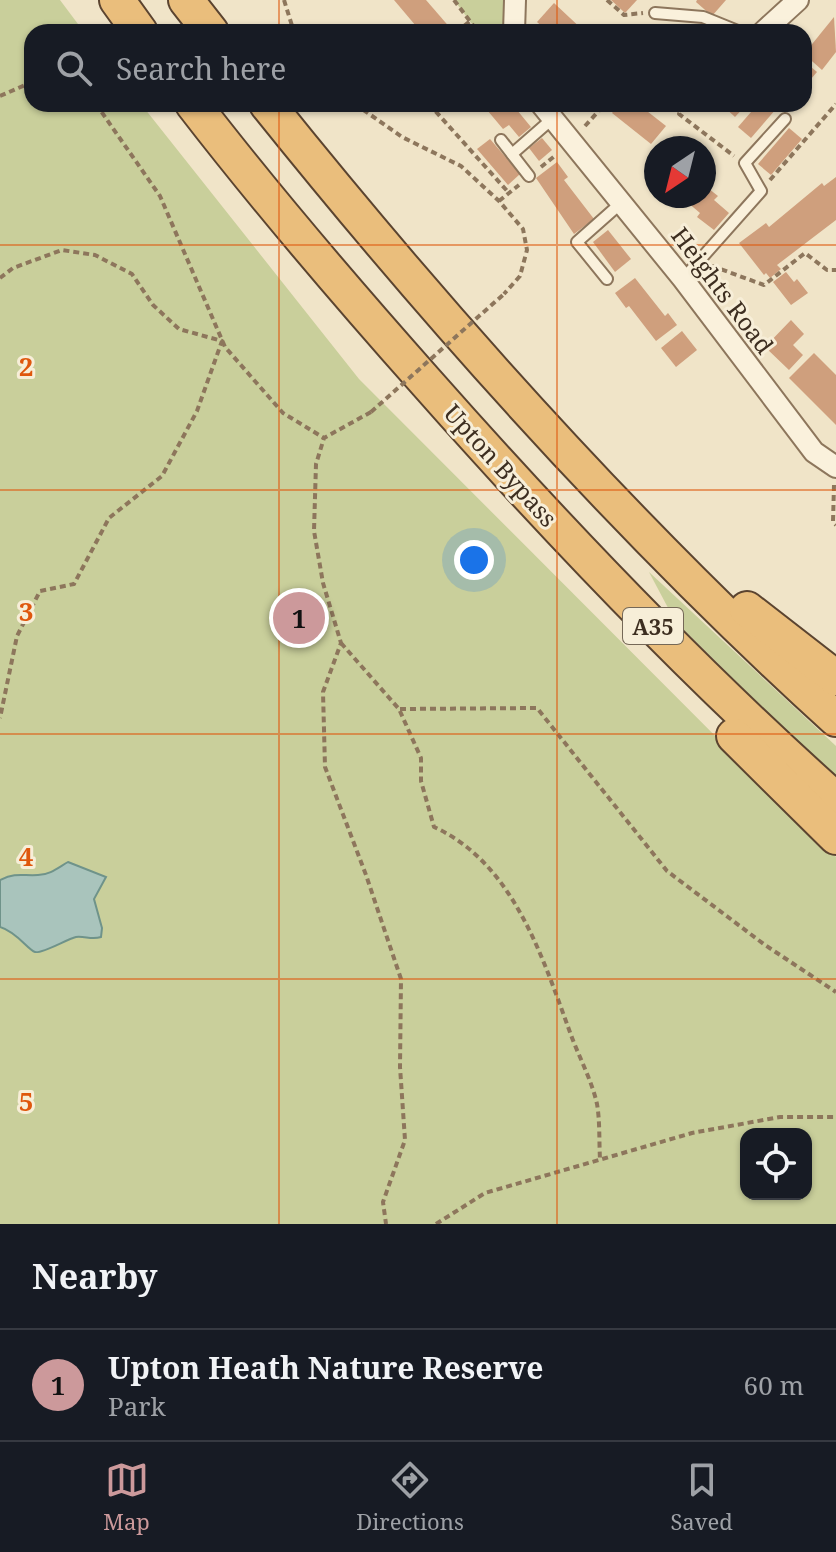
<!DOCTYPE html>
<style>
body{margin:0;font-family:"Noto Serif",serif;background:#242831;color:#f1f3f6}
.controls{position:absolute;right:24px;bottom:24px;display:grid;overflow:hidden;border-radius:16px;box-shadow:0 2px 6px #0004}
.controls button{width:72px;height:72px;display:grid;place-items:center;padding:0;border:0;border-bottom:2px solid #363941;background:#171b24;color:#f1f3f6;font:40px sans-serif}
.compass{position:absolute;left:644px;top:136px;width:72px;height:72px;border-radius:50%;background:#171b24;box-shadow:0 2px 6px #0004;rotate:215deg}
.you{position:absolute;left:474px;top:560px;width:28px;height:28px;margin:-20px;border:6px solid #fff;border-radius:50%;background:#1a73e8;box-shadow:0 0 0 12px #1a73e833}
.badge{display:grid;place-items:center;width:52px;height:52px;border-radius:50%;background:#cc999b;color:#111;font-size:26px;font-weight:700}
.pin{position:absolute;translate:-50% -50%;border:4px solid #fff;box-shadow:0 2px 8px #0006}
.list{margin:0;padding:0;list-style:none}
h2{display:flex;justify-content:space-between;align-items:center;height:104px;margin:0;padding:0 32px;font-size:34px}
h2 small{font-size:26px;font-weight:400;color:#9ea1a6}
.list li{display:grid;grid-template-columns:52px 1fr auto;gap:24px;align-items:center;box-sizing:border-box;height:112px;padding:0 32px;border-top:2px solid #363941}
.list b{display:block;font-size:30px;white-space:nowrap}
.list p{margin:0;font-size:26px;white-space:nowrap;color:#9ea1a6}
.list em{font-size:26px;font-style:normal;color:#9ea1a6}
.icon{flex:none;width:44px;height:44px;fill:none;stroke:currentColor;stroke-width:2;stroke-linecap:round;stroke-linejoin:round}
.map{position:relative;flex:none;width:836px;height:1224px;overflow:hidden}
.search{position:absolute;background:#171b24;box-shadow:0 2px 6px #0004;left:24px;right:24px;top:24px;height:88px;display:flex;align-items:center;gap:20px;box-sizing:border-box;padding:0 28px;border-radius:24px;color:#9ea1a6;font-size:30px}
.sheet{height:216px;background:#171b24}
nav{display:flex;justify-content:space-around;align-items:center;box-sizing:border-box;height:112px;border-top:2px solid #363941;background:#171b24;font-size:22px;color:#9ea1a6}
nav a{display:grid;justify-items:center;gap:4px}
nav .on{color:#cc999b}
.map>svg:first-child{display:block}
.green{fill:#c9cf9b;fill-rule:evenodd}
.water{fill:#a9c4bc;stroke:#6f938a;stroke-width:2}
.building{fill:#cf9f7d}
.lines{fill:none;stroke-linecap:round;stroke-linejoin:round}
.service-casing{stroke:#8d765c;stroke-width:14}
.minor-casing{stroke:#8d765c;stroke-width:24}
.trunk-casing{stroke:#5b4430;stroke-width:38}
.path{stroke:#8d765c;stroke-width:4;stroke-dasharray:6 4;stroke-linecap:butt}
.service{stroke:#faf1dc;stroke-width:10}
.minor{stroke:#faf1dc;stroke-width:20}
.trunk{stroke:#eabe7c;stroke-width:34}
.path-bridge{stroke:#8d765c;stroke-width:4;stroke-dasharray:6 4;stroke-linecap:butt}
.grid{fill:none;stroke:#df570d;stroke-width:2;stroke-opacity:0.55}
.labels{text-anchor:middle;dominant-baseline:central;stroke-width:6;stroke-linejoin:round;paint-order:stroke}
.shield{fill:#f7eed8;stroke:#756857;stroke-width:2}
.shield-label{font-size:22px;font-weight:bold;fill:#3d2e20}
.street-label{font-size:24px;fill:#3d2e20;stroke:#f7eed8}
.grid-label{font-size:26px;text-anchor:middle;font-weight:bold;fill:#df570d;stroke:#f7eed8;stroke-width:6;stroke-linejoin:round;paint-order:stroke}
</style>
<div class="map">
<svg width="836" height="1224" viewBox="0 0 836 1224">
<rect width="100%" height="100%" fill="#f0e4c8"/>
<g class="green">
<path d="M0,0H60L84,32H32V104H141L359,379L836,857V1224H0ZM746,1134H806V1194H746Z"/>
<polygon points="454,0 515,0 514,32 478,32"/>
<polygon points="649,572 836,746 836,780 675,621"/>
</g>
<path class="water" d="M68,862L106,877L94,899L102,928L101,937C92,940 85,936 76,937C67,939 42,954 35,952C28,950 17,932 0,927V880C17,872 22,876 38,875C50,875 59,867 68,862Z"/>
<g class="building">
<polygon points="394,0 426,0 452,30 421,32"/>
<polygon points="611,0 637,0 625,13"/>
<polygon points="697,0 726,0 712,16 696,2"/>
<polygon points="554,3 585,32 548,32 537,22"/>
<polygon points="834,17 836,52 822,70 804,54"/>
<polygon points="804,61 817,72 804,87"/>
<polygon points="482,104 512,104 531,127 519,137 509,125 503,129"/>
<polygon points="619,104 638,104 666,126 651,144 612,113"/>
<polygon points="721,104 747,104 735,117"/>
<polygon points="758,104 771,104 776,109 751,138 738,127"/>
<polygon points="789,128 802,139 771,175 758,164"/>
<polygon points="542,138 552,150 539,161 529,148"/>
<polygon points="490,139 520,174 508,185 477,149"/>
<polygon points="557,162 568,177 564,180 594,219 574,234 536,178"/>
<polygon points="836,177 836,220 777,265 781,269 770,278 766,273 764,275 739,243 766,223 769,227 822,183 824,186"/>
<polygon points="704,185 718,196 714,200 729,213 714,230 697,217 700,213 680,196 704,196"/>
<polygon points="608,230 631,259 615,272 593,242"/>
<polygon points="786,272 794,282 797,279 808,293 791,305 773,282"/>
<polygon points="635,278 665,316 668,313 677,325 656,341 629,306 626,308 615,293"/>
<polygon points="791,320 804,334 793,345 803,355 789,370 765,347"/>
<polygon points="682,331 697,350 676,367 661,348"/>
<polygon points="814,353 836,375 836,425 789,378"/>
</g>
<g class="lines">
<g class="service-casing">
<g id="service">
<polyline points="655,13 703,17 740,32"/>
<polyline points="501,140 529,176"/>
<polyline points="512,154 552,119"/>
<polyline points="607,279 577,242 621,203"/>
<polyline points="683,279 761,191 745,163 785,119"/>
</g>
</g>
<g class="minor-casing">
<g id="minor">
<polyline points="514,32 515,0"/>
<polyline points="763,32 798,0"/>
<polyline points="541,104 683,279 814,452 836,467"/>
</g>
</g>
<g class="trunk-casing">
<g id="trunk">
<polyline points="117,0 140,32"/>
<polyline points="186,0 211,32"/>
<path d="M193,104C267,200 346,292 426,382C555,528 690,670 836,800"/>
<path d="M267,104C442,322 629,531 836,719"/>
<polyline points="747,609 836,678"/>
<polyline points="734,736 836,837"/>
</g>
</g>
<g class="path">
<polyline points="284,0 294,32"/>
<polyline points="454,0 478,32"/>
<polyline points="607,0 624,15 643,13"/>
<polyline points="457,32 470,21"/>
<polyline points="0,96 32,82"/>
<polyline points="96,104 160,196 225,347 283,413 324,438"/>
<polyline points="355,104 402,137 461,166 499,201 523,229 527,250 520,276 504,294"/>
<polyline points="429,104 509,193"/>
<polyline points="684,104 679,114 734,156"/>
<polyline points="585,126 605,104"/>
<polyline points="541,167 556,155"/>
<polyline points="770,180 836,104"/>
<polyline points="499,201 519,185"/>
<polyline points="712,266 764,285 805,253 827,270 836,270"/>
<polyline points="0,278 13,268 62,250 95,255 132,274 153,305 179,329 222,341 197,411 162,476 109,518 74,584 40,591 17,636 0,718"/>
<polyline points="371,412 324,438 316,464 314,531 323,583 341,643 323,692 325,767 366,875 401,979 400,1067 405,1140 383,1202 386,1224"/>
<polyline points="834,485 833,522 836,525"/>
<path d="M341,643L399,709L421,758V781L434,827C514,863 543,959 571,1035C579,1057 592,1081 597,1104C600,1121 599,1141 600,1159"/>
<polyline points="400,709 537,708 667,871 765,945 836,992"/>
<polyline points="436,1224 485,1193 692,1133 780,1117 836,1117"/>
</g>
<use href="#service" class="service"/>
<use href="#minor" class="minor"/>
<use href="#trunk" class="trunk"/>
<polyline class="path-bridge" points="371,412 504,294"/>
</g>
<path class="grid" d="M279,0V32M557,0V32M279,104V1224M557,104V1224M0,245H836M0,490H836M0,734H836M0,979H836"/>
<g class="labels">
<rect class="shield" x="623" y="608" width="60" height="36" rx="6"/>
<g class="shield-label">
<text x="653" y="626">A35</text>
</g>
<g class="street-label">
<text transform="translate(723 290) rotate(53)">Heights Road</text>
<text transform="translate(501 465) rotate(48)">Upton Bypass</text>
</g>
</g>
<g class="grid-label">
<text x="26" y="376">2</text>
<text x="26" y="621">3</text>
<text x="26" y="866">4</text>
<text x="26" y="1111">5</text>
</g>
</svg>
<div class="controls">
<button><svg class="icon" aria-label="locate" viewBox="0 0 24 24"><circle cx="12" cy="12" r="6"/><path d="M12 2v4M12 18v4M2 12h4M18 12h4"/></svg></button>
</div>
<svg class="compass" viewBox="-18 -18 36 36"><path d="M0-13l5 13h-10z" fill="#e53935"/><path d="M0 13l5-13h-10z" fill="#9ea1a6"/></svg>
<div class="you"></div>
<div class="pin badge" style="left:299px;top:618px">1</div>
<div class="search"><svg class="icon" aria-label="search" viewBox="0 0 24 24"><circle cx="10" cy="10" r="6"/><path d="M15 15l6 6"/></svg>Search here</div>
</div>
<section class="sheet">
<h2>Nearby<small></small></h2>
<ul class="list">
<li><span class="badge">1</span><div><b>Upton Heath Nature Reserve</b><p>Park</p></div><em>60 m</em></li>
</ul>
</section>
<nav>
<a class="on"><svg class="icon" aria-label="map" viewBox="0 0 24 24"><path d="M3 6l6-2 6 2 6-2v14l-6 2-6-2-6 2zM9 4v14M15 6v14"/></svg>Map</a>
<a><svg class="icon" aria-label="directions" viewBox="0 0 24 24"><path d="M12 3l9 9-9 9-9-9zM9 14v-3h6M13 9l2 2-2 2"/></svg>Directions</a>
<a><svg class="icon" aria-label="saved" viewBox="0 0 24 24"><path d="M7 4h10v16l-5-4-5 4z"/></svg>Saved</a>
</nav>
